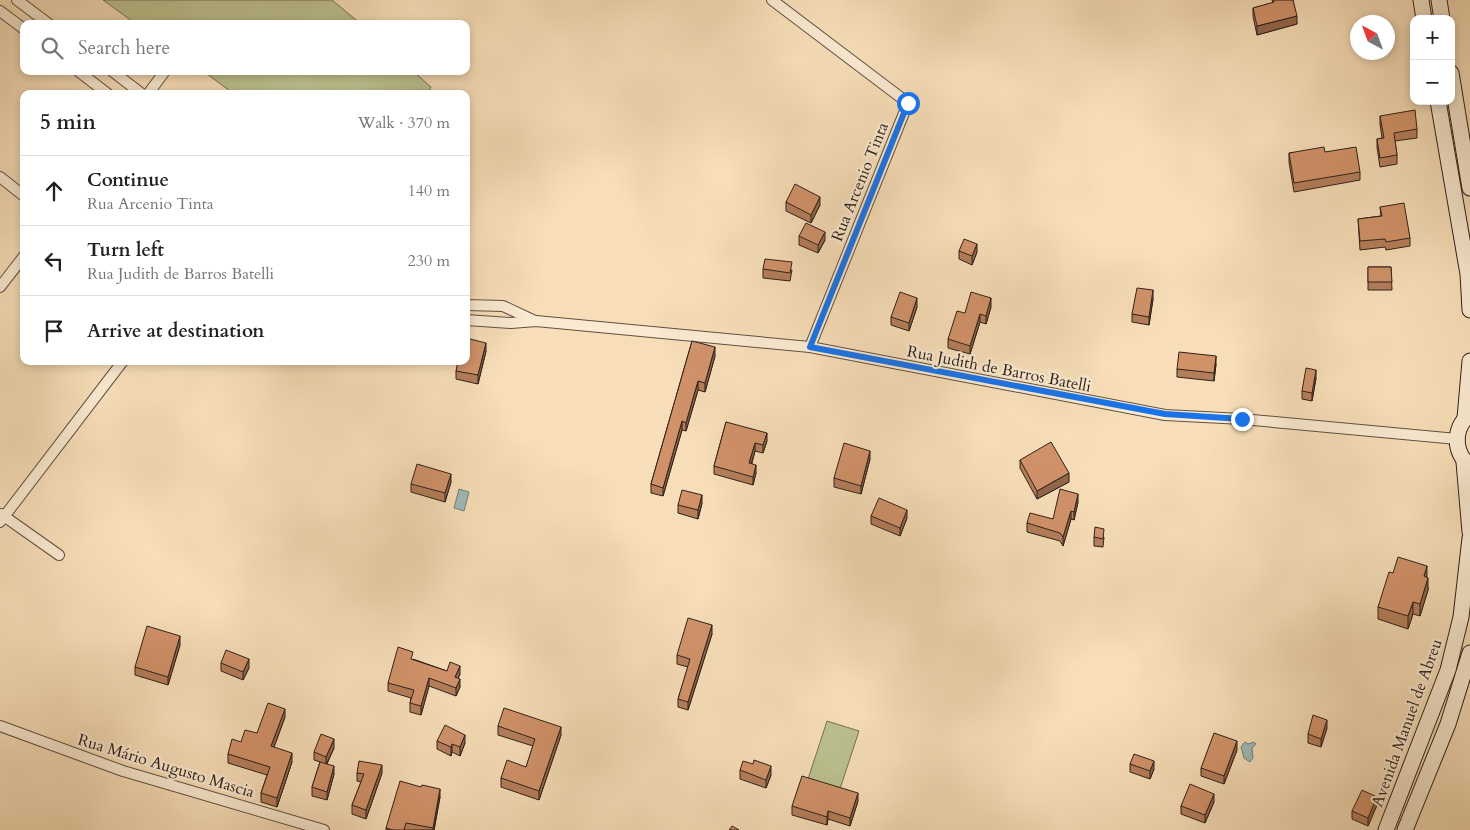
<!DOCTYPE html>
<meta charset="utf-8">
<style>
body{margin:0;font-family:Cardo,serif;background:#f2f2f2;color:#222}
.controls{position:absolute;right:15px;top:15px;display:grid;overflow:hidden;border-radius:10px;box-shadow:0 2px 8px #0003}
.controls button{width:45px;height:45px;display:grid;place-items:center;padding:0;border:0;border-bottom:1px solid #e0e0e0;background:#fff;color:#222;font:25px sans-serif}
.compass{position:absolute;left:1350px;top:15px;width:45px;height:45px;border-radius:50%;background:#fff;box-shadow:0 2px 8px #0003;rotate:319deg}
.stop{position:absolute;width:15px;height:15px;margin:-11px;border:4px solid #1a73e8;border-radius:50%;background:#fff}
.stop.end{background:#1a73e8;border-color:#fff;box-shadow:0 1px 5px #0008}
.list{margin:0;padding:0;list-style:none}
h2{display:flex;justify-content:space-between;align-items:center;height:65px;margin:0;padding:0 20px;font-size:21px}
h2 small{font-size:16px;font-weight:400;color:#767676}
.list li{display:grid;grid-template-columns:32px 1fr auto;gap:15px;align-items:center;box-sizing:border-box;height:70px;padding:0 20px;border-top:1px solid #e0e0e0}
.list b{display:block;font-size:19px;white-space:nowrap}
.list p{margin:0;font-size:16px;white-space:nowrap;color:#767676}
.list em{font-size:16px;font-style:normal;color:#767676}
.icon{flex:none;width:28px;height:28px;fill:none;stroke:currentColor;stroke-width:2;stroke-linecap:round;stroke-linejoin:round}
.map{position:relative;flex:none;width:1470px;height:830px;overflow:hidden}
.search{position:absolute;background:#fff;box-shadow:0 2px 8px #0003;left:20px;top:20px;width:450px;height:55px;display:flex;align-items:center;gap:12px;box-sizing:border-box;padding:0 18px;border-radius:10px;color:#767676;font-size:19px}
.panel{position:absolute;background:#fff;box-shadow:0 2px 8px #0003;left:20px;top:90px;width:450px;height:275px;border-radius:10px}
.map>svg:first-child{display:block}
.green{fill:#bcc18f;stroke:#757154}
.water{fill:#9fbbb7;stroke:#727d78}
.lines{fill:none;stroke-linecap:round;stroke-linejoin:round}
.minor-casing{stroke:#605042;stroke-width:12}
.secondary-casing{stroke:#2e211a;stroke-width:17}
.minor{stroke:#faead1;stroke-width:10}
.secondary{stroke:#faead1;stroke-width:15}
.wall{fill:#b47e5b;stroke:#2e211a}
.shaded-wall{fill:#92664a;stroke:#2e211a}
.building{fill:#d1926a;stroke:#2e211a}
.route{stroke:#1a73e8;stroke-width:6}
.labels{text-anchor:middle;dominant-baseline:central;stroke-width:4.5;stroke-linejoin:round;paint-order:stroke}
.street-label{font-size:16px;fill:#2e211a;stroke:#faead1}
</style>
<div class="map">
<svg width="1470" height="830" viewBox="0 0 1470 830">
<rect width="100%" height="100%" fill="#f7deb8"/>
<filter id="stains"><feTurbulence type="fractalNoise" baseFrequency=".004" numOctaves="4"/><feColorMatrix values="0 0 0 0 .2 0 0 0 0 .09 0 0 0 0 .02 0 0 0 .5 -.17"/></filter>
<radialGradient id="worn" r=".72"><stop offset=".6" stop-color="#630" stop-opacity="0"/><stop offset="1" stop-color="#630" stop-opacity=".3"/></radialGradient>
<g class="green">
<polygon points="103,0 332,0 361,24 136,24"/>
<polygon points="203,71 413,71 431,87 427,94 234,94"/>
<polygon points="827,721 859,731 840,789 808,779"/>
</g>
<g class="water">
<polygon points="459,489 469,492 464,511 454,508"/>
<polygon points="1245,742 1248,744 1254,742 1256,744 1252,748 1253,758 1250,762 1244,758 1241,747"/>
</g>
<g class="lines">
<g class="minor-casing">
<g id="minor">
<polyline points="17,0 49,24"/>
<polyline points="772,0 908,103 810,347"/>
<polyline points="0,11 24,29"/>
<polyline points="78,71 108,94"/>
<polyline points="112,71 142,94"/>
<polyline points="148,94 165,71"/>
<polyline points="0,177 24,196"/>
<polyline points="0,287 24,256"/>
<polyline points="466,305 503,306 535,321"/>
<polyline points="466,320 511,323 536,321 810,347 1165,415 1242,419 1457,439"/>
<polyline points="1,514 59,555"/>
<polyline points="0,522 123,361"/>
<polyline points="0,726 123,771 324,830"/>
</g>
</g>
<g class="secondary-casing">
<g id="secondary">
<polyline points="1421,0 1424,19"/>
<polyline points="1439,0 1442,19"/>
<polyline points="1451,73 1470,188"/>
<polyline points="1438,101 1468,274 1470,310"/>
<path d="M1470,414C1453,428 1453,452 1470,466"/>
<polyline points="1465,418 1470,361"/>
<polyline points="1464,462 1470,532"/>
<polyline points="1386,830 1448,670 1461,617 1470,538"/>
<polyline points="1405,830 1448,724 1470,653"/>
</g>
</g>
<use href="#minor" class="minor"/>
<use href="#secondary" class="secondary"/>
</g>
<g class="wall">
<polygon points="1272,0 1293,0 1297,24 1257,35 1253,16 1253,8 1273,3"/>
<polygon points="1380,116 1417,129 1417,138 1395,141 1397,155 1397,164 1380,167 1377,147 1377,139 1382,138 1380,124"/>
<polygon points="1325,152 1360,172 1360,180 1294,192 1289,162 1289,153"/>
<polygon points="786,202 820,205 811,223 786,211"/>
<polygon points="1380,207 1410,238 1410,246 1386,250 1385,247 1360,250 1358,219 1381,216"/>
<polygon points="799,236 825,240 818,253 799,245"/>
<polygon points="959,251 977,252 972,265 959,259"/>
<polygon points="1368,267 1391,267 1392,290 1368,290"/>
<polygon points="763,269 792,270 790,281 763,278"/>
<polygon points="1153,299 1149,325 1132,322 1132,314"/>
<polygon points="917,307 909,331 891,325 891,317"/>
<polygon points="991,307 986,324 980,322 970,354 948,348 948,339 965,313"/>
<polygon points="692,341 715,356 705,392 698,390 686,431 682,430 663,496 651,493 651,484"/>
<polygon points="486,351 478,384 456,379 456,371"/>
<polygon points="1216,364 1214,381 1177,377 1177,369"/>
<polygon points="1316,378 1312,401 1302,399 1302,391"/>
<polygon points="726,422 767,441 763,453 755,451 752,463 756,473 753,485 714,474 714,466"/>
<polygon points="870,459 861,494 834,487 834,478"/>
<polygon points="1020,460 1069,482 1037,499 1020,468"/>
<polygon points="451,482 445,502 411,492 411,484"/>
<polygon points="1078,502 1074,520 1071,519 1063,546 1060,541 1027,532 1027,523 1053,519"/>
<polygon points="702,503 698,519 678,513 678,505"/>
<polygon points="871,516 907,518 900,536 871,524"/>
<polygon points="1094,537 1104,537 1103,547 1094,546"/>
<polygon points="1393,573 1427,577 1428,590 1420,616 1413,614 1408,629 1378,619 1378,607"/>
<polygon points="712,634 688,710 678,707 678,699 688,667 677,664 677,655"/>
<polygon points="180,645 168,685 135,675 135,667"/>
<polygon points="413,659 447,671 460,674 458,678 460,687 456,696 429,686 421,715 410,712 410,703 411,698 388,691 388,683"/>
<polygon points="221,663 249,668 243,680 221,671"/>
<polygon points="285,717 274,747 292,762 277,807 261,802 261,793 267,775 228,763 228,754 241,742"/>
<polygon points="498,726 561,735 539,800 501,787 501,778 526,767 533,746 498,735"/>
<polygon points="1327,728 1321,747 1308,743 1308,734"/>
<polygon points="437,741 465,743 460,756 452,752 451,756 437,749"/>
<polygon points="334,748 327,764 334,774 327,800 312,796 312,787 320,762 314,760 314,752"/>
<polygon points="1237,750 1224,784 1201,776 1201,768"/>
<polygon points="1130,764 1154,769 1150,779 1130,772"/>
<polygon points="740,770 771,775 766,788 740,779"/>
<polygon points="357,773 382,773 366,819 352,814 352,805 361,782 357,781"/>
<polygon points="440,797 434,830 386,830 386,828"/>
<polygon points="858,801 850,826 828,819 827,825 792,815 792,806"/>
<polygon points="1214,802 1205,823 1181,814 1181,806"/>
<polygon points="1377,805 1368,826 1352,819 1352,811"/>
</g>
<g class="shaded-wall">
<polygon points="1297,16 1297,24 1257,35 1257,26"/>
<polygon points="820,197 820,205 811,223 811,215"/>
<polygon points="825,232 825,240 818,253 818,245"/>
<polygon points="977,244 977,252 972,265 972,256"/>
<polygon points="1153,290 1153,299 1149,325 1149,317"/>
<polygon points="917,298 917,307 909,331 909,323"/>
<polygon points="991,298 991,307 986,324 986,316"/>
<polygon points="980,314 980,322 970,354 970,346"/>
<polygon points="486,343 486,351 478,384 478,375"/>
<polygon points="715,347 715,356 705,392 705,383"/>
<polygon points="1216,356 1216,364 1214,381 1214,373"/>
<polygon points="1316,370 1316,378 1312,401 1312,393"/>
<polygon points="698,381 698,390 686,431 686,423"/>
<polygon points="682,421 682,430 663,496 663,488"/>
<polygon points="767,433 767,441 763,453 763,445"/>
<polygon points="755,443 755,451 749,471 749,463"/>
<polygon points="870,451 870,459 861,494 861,486"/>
<polygon points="756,465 756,473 753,485 753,477"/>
<polygon points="1069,473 1069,482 1037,499 1037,491"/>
<polygon points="451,474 451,482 445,502 445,493"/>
<polygon points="1078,494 1078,502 1074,520 1074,512"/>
<polygon points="702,495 702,503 698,519 698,510"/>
<polygon points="907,510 907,518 900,536 900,528"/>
<polygon points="1071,511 1071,519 1063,546 1063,537"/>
<polygon points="1427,566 1427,578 1424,576"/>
<polygon points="1428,578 1428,590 1420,616 1420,604"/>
<polygon points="1413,602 1413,614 1408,629 1408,616"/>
<polygon points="712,625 712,634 688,710 688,702"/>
<polygon points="180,636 180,645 168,685 168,677"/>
<polygon points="249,659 249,668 243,680 243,672"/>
<polygon points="460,666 460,674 455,686 455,677"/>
<polygon points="429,678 429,686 421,715 421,706"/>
<polygon points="460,679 460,687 456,696 456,688"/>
<polygon points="285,709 285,717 271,755 271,746"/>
<polygon points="1327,720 1327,728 1321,747 1321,739"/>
<polygon points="561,727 561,735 539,800 539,791"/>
<polygon points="465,735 465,743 460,756 460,747"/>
<polygon points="334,739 334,748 326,765 326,757"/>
<polygon points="1237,741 1237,750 1224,784 1224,776"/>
<polygon points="452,744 452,752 451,756 451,747"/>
<polygon points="292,753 292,762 277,807 277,798"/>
<polygon points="1154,761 1154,769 1150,779 1150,771"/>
<polygon points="382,765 382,773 366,819 366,810"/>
<polygon points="334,766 334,774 327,800 327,792"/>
<polygon points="771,766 771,775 766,788 766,780"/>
<polygon points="440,789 440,797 434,830 433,830"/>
<polygon points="858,793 858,801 850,826 850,818"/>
<polygon points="1214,794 1214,802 1205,823 1205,815"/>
<polygon points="1377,797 1377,805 1368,826 1368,818"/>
<polygon points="828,811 828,819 827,825 827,817"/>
</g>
<g class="building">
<polygon points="1274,0 1293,0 1297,16 1257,26 1253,8 1274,2"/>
<polygon points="1415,110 1417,129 1394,133 1397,155 1380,158 1377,139 1384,138 1380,116"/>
<polygon points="1324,147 1325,152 1356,147 1360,172 1294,183 1289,153"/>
<polygon points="795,184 820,197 811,215 786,202"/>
<polygon points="1404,203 1410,238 1386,242 1385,239 1360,241 1358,219 1382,216 1380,207"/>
<polygon points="806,223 825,232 818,245 799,236"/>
<polygon points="964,239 977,244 972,256 959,251"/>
<polygon points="765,259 792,262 790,273 763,269"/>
<polygon points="1368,267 1391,267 1392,282 1368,282"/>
<polygon points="1137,288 1153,290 1149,317 1132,314"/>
<polygon points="900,292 917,298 909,323 891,317"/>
<polygon points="971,292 991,298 986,316 980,314 970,346 948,339 957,311 965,313"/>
<polygon points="466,338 486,343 478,375 456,371 458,361 466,361"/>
<polygon points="692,341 715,347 705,383 698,381 686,423 682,421 663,488 651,484"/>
<polygon points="1179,352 1216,356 1214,373 1177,369"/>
<polygon points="1306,368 1316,370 1312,393 1302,391"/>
<polygon points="726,422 767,433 763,445 755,443 749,463 756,465 753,477 714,466"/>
<polygon points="1051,442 1069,473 1037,491 1020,460"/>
<polygon points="844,443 870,451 861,486 834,478"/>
<polygon points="417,464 451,474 445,493 411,484"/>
<polygon points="1060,489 1078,494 1074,512 1071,511 1063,537 1060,533 1027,523 1030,513 1053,519"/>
<polygon points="682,490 702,495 698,510 678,505"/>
<polygon points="879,498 907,510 900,528 871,516"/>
<polygon points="1095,527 1104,529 1103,539 1094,537"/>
<polygon points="1398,557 1427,566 1424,576 1428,578 1420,604 1413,602 1408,616 1378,607 1389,572 1393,573"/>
<polygon points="688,618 712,625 688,702 678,699 690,659 677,655"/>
<polygon points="147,626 180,636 168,677 135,667"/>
<polygon points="398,647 413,652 411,659 447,671 450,662 460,666 455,677 460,679 456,688 429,678 421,706 410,703 414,690 388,683"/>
<polygon points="226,650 249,659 243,672 221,663"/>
<polygon points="268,703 285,709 271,746 292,753 277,798 261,793 270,767 228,754 232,739 241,742 245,730 257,733"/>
<polygon points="504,708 561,727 539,791 501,778 507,760 526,767 535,739 498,726"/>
<polygon points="1313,715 1327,720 1321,739 1308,734"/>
<polygon points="445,725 465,735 460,747 452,744 451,747 437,741"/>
<polygon points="1214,733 1237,741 1224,776 1201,768"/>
<polygon points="321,734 334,739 326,757 314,752"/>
<polygon points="1134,754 1154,761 1150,771 1130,764"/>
<polygon points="754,760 771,766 766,780 740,770 743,761 753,764"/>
<polygon points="359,761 382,765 366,810 352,805 364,774 357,773"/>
<polygon points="320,762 334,766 327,792 312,787"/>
<polygon points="802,776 858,793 850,818 828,811 827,817 792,806"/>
<polygon points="400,781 421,787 422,785 440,789 433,828 406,823 404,830 393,830 386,828"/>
<polygon points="1190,784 1214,794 1205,815 1181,806"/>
<polygon points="1362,790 1377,797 1368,818 1352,811"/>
<polygon points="732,826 739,830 729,830"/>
</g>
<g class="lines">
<polyline class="route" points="908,103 810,347 1165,414 1242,419"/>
</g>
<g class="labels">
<g class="street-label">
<text transform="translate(860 182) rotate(-68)">Rua Arcenio Tinta</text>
<text transform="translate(999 369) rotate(11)">Rua Judith de Barros Batelli</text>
<text transform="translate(1407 723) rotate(-70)">Avenida Manuel de Abreu</text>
<text transform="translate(166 766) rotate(17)">Rua Mário Augusto Mascia</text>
</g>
</g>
<rect width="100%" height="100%" filter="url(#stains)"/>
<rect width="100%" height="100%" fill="url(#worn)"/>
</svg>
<div class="controls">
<button>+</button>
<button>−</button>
</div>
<svg class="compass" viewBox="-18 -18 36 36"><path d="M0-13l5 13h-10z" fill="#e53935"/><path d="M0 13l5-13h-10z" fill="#767676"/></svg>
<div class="stop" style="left:908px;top:103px"></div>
<div class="stop end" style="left:1242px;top:419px"></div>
<div class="search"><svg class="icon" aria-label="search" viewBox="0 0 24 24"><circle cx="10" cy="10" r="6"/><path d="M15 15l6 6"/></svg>Search here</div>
<section class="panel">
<h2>5 min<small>Walk · 370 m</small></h2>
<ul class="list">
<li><svg class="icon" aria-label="ahead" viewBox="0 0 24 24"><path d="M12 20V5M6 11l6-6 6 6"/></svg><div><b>Continue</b><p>Rua Arcenio Tinta</p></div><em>140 m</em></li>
<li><svg class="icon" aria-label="left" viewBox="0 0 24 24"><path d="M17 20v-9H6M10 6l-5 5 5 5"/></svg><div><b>Turn left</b><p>Rua Judith de Barros Batelli</p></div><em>230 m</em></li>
<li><svg class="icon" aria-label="arrive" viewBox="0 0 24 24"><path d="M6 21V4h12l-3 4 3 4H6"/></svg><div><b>Arrive at destination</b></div></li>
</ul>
</section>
</div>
